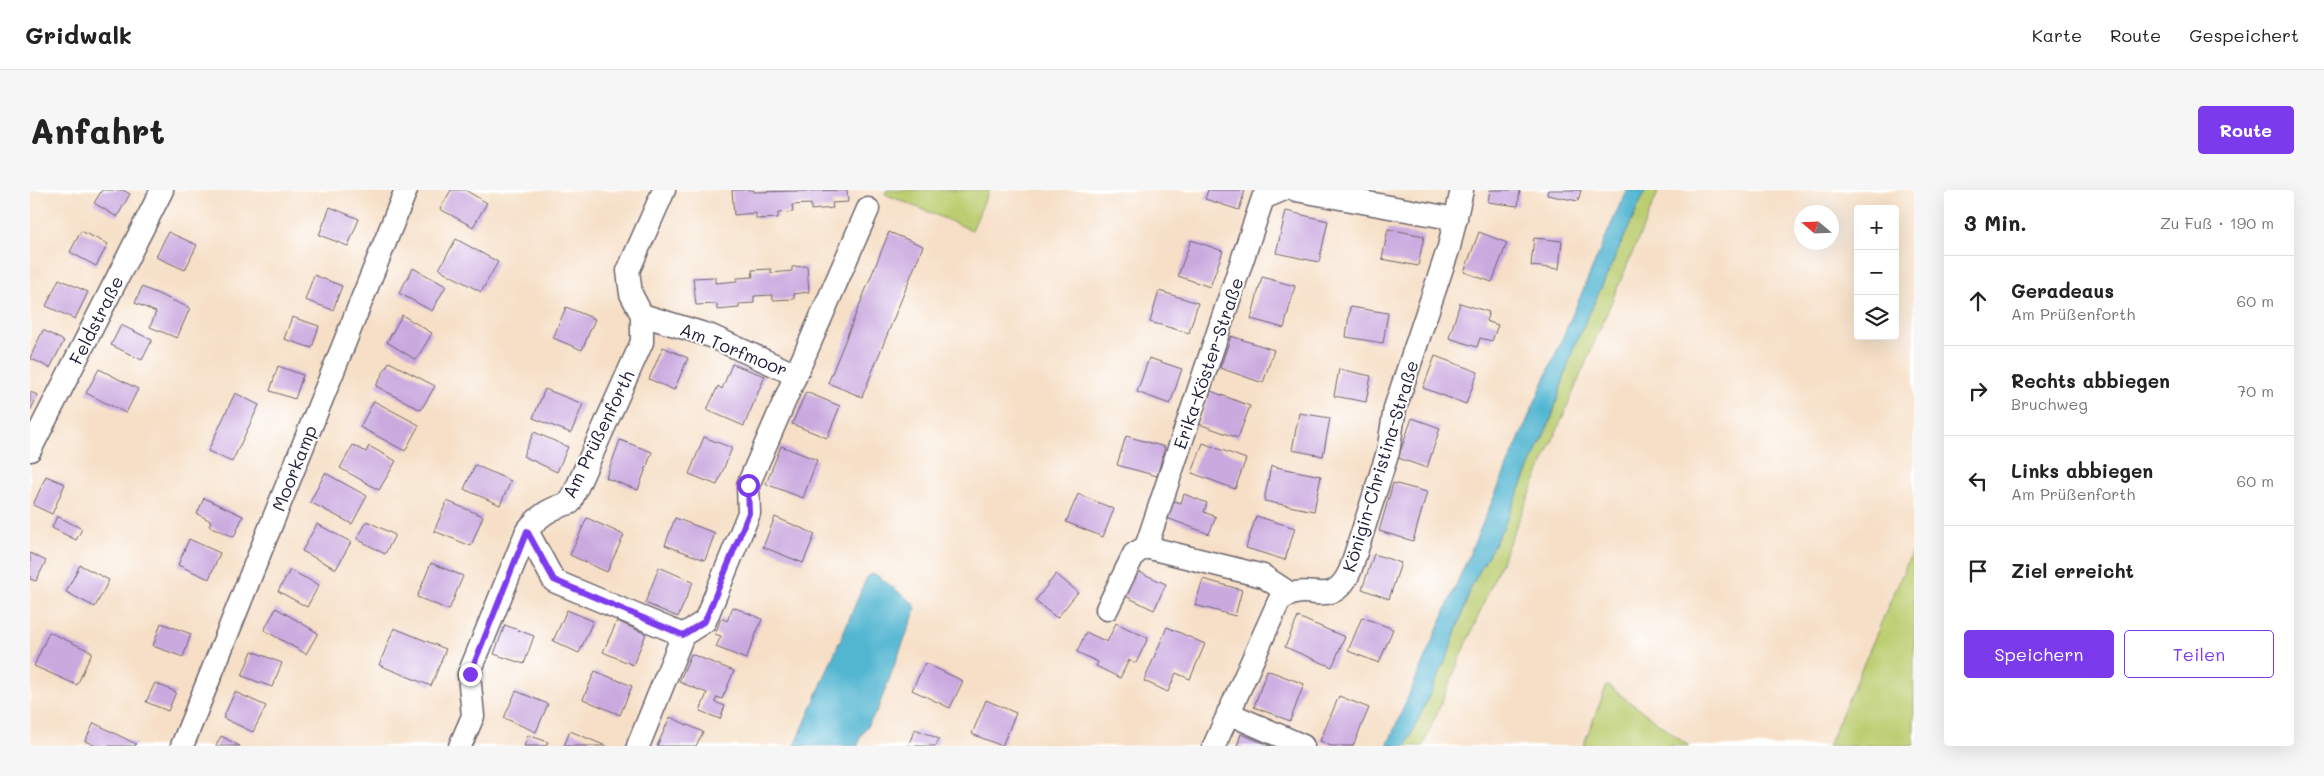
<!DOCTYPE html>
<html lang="de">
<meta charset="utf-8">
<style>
body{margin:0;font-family:Mali,sans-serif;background:#f6f6f6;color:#222}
.controls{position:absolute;right:15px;top:15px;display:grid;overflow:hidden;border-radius:5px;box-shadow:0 5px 20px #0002}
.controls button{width:45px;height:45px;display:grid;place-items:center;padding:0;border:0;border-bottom:1px solid #e0e0e0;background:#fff;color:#222;font:25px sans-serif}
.compass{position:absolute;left:1764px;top:15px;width:45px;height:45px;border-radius:50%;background:#fff;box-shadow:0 5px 20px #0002;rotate:289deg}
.stop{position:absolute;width:15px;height:15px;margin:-11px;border:4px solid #7c3aed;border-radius:50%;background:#fff}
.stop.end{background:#7c3aed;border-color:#fff;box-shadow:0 1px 5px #0008}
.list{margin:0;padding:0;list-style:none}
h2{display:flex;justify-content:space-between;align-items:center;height:65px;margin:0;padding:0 20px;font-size:21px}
h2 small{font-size:16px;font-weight:400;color:#767676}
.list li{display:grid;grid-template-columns:32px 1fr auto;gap:15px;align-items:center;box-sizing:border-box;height:90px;padding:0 20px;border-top:1px solid #e0e0e0}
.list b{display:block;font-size:19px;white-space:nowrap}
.list p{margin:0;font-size:16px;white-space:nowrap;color:#767676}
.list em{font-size:16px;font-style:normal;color:#767676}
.actions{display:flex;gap:10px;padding:15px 20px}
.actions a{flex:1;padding:11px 0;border:1px solid #7c3aed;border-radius:5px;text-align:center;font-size:18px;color:#7c3aed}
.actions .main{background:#7c3aed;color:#fff}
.icon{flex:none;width:28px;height:28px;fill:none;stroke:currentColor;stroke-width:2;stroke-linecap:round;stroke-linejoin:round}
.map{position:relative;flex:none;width:1884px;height:556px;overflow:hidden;border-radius:5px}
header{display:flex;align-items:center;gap:30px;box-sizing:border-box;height:70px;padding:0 25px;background:#fff;border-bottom:1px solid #e0e0e0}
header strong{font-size:24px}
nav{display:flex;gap:28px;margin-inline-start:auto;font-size:18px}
.intro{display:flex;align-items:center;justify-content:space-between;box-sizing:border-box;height:120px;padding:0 30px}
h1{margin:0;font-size:35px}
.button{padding:12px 22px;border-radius:5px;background:#7c3aed;color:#fff;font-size:18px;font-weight:700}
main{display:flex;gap:30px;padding:0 30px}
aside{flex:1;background:#fff;border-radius:5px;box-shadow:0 5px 20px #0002}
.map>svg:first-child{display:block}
.green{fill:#bbcd70;stroke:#6e7856}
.water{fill:#53b6d1;stroke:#3a6c86}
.building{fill:#caa9df}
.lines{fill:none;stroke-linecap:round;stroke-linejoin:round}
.street-casing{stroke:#6c646c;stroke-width:25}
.street{stroke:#fff;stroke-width:22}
.route{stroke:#7c3aed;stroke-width:6}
.labels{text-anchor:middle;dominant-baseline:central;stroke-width:4;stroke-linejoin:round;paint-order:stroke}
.street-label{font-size:18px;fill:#22223b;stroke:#fff}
</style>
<header>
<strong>Gridwalk</strong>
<nav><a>Karte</a><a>Route</a><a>Gespeichert</a></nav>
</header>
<div class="intro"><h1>Anfahrt</h1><a class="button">Route</a></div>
<main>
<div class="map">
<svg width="1884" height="556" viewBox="0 0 1884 556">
<rect width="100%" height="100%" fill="#fff"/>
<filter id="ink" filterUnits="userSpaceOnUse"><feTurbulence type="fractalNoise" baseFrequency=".02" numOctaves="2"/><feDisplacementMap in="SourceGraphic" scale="10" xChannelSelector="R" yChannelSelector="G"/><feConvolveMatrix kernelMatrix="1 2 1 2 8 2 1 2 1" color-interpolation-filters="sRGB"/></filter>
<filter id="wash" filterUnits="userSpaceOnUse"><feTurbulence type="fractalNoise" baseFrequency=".0096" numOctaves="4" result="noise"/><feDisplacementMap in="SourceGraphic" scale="20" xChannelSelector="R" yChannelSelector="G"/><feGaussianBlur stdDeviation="1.12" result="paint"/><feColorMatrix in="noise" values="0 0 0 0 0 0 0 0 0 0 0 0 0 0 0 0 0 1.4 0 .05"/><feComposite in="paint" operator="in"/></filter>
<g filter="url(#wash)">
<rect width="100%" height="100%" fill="#f6dfc6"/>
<g class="green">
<polygon points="857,0 959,0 942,40 855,4"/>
<polygon points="1616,0 1629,0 1393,556 1376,556 1418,465 1442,395 1473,338 1522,227 1543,159"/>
<polygon points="1884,357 1884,556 1798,556"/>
<polygon points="1577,495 1659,556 1553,556"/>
</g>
<g class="water">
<polygon points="1596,0 1616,0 1543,159 1522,226 1473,338 1442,395 1418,465 1376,556 1357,556"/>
<polygon points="842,384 848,386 884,414 886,419 847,521 830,547 828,556 765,556 837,387"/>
</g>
<g id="blocks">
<g class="building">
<polygon points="72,0 93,0 100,4 87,27 64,13"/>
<polygon points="421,0 435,0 457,13 443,37 410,19"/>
<polygon points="702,0 724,0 724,2 817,0 818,12 802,13 803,18 781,20 781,14 762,15 763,22 748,23 748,28 726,29 726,23 704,25"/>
<polygon points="1178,0 1215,0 1209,20 1175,9"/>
<polygon points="1460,0 1490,0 1488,16 1458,12"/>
<polygon points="1518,0 1551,0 1548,11 1517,5"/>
<polygon points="300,17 329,29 318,56 289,45"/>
<polygon points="1256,21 1298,31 1289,72 1246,63"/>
<polygon points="1358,39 1394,46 1388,76 1352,69"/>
<polygon points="51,41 78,54 66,76 40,62"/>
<polygon points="138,42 167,55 155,80 126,67"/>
<polygon points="859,42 893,56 832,207 798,193"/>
<polygon points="1449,42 1477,53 1462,92 1434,82"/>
<polygon points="1504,48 1532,51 1529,79 1501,76"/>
<polygon points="426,49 468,72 451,102 409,79"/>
<polygon points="1161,50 1193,61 1180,97 1148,86"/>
<polygon points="777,76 779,102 764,104 764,109 743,110 742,105 724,106 724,113 709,114 709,118 687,120 687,114 666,115 663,88 685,87 685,93 707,91 707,88 723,87 722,80 741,79 741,83 762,81 762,77"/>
<polygon points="383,78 416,96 402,121 369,103"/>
<polygon points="284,85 312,96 303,120 275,110"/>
<polygon points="1232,87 1265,96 1254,138 1221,129"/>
<polygon points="29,89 58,102 45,129 16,116"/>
<polygon points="112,97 160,118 147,148 120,137 126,122 105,113"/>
<polygon points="1129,101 1168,113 1159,143 1120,132"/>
<polygon points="1430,113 1459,122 1456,131 1468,135 1462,151 1450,148 1447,157 1419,148"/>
<polygon points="536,117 565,129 552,160 523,148"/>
<polygon points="1320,117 1358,123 1353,153 1316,147"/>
<polygon points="372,125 402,143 386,170 357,152"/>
<polygon points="262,127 289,136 282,158 254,149"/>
<polygon points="91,135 122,150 112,170 81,155"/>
<polygon points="13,140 34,151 20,178 0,168"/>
<polygon points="1201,146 1244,160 1233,193 1190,178"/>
<polygon points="633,157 658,168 644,200 619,189"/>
<polygon points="1405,166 1448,182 1436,214 1393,198"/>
<polygon points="1119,168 1152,179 1140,214 1107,202"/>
<polygon points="359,172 405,196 391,220 346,196"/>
<polygon points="702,174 735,186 714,236 677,220 688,196 692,199"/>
<polygon points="248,176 273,185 265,209 240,201"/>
<polygon points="69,179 108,199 96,223 56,203"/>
<polygon points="1309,179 1341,186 1336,212 1304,206"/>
<polygon points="515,199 553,214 541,243 503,228"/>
<polygon points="1181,201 1220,216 1208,248 1169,234"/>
<polygon points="0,202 8,205 0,221"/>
<polygon points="776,202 810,216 797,248 762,234"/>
<polygon points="205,203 229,215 202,272 178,261"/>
<polygon points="344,211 389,235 375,261 330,237"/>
<polygon points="1269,223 1300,228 1293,266 1262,260"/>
<polygon points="1382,228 1410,238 1397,278 1368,268"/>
<polygon points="504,242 538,257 527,282 493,266"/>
<polygon points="1096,246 1135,257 1127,286 1087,275"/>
<polygon points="674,247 702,258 687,295 659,284"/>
<polygon points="590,250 622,262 608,300 576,288"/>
<polygon points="1173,253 1216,269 1205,299 1162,283"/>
<polygon points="323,255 336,262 339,256 366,271 349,300 310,278"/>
<polygon points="751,256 787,270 773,308 736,294"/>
<polygon points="445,275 481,291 470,315 434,299"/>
<polygon points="1241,276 1291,286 1284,321 1234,311"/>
<polygon points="295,283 337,306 322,334 280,312"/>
<polygon points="16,286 35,294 22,324 3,315"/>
<polygon points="1363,293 1397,302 1383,351 1349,341"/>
<polygon points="1048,304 1084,319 1073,347 1036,332"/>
<polygon points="1154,304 1177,313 1174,322 1186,327 1179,344 1137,328 1144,311 1151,313"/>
<polygon points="174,308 213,326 204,347 179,336 181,331 167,324"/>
<polygon points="417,311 453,326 441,356 404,341"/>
<polygon points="27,326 52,339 46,350 22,338"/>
<polygon points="1226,326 1265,338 1255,370 1216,358"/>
<polygon points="745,327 785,344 773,373 733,357"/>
<polygon points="557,328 594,345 577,382 540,365"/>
<polygon points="645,328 685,343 675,370 635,355"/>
<polygon points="337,331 365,345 355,364 327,349"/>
<polygon points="287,334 321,352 306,379 272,361"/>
<polygon points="159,349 190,363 179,389 148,375"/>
<polygon points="0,363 16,371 6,391 0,389"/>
<polygon points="1344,364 1371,373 1359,409 1332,399"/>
<polygon points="401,373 433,386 419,420 387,407"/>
<polygon points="50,375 79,390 65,417 36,402"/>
<polygon points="629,377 663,392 648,427 615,413"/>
<polygon points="260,380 289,395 277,417 248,401"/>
<polygon points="1105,380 1136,394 1124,420 1093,405"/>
<polygon points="1026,384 1048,402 1027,428 1005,411"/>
<polygon points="1173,389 1212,400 1205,426 1165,415"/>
<polygon points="703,417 732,429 716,469 686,457 691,446 685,444 691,428 697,431"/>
<polygon points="246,418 288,443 276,464 234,440"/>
<polygon points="537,420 563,431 549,463 523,451"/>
<polygon points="1268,427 1315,447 1302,477 1255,457"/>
<polygon points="1332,427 1363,439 1349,473 1318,461"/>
<polygon points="587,431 616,444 603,475 573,462"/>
<polygon points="131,433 161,444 153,467 123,456"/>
<polygon points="1086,433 1118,448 1106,473 1099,470 1090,488 1066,476 1068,472 1047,462 1056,442 1077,452"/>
<polygon points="475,435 504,446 494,474 464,464"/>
<polygon points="1137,437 1175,454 1160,489 1146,483 1138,502 1114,491"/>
<polygon points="364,438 416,459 401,496 349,475"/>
<polygon points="19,442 62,462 47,495 4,476"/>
<polygon points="222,461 252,473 242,497 212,486"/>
<polygon points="661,464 704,481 692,509 687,507 685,512 695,516 690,529 670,521 677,503 649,492"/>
<polygon points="895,473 933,491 920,518 882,500"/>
<polygon points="1237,480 1274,494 1260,531 1224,517"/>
<polygon points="565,481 602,496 590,525 553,509"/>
<polygon points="125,493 146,502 138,521 116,512"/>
<polygon points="486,501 518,514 506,542 474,528"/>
<polygon points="205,502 236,516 223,542 193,528"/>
<polygon points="1309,506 1339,518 1323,556 1301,556 1290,551"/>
<polygon points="956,510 986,523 972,556 942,544"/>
<polygon points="640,527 673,542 666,556 627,556"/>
<polygon points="64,533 106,554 105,556 66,556 55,551"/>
<polygon points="885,539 909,549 906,556 878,556"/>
<polygon points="540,541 576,556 534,556"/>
<polygon points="1211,544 1241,556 1207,556"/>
<polygon points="498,545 518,552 516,556 494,556"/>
<polygon points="191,546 210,556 186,556"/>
</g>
</g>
</g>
<g filter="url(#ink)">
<use href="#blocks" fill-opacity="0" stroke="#6c646c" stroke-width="1"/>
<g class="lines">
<g class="street-casing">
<g id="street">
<polyline points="1252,0 1233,8 1116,357 1233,386 1259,403"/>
<polyline points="1266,0 1426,29"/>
<polyline points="612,125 681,146 766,185"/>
<polyline points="0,260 132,0"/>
<polyline points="497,341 524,391 653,445"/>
<polyline points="1077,419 1104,364 1116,357"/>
<polyline points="1198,523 1273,556"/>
<polyline points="152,556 376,0"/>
<path d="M430,556L443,526L439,484L497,341C509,325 521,318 540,313L612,152V125L601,104L598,81L634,0"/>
<polyline points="608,556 653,445 675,431 719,323 718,295 838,19"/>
<path d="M1184,556L1249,411C1278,387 1300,424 1320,381L1358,262L1365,218L1419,57L1432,0"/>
</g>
</g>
<use href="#street" class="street"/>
</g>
</g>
<g class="lines" filter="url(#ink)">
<polyline class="route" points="440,484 497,341 524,390 653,445 675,431 719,323 718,295"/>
</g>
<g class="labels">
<g class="street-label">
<text transform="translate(66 130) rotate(-63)">Feldstraße</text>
<text transform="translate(704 159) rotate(22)">Am Torfmoor</text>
<text transform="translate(1178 173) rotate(-71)">Erika-Köster-Straße</text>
<text transform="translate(568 244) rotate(-64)">Am Prüßenforth</text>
<text transform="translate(1350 276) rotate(-73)">Königin-Christina-Straße</text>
<text transform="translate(264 278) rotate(-68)">Moorkamp</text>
</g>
</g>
</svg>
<div class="controls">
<button>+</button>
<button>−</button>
<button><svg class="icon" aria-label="layers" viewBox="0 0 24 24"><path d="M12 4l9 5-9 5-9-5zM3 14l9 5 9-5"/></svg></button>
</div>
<svg class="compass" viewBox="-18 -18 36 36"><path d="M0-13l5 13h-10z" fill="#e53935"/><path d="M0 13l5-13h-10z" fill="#767676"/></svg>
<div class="stop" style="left:718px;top:295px"></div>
<div class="stop end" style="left:440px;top:484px"></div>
</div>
<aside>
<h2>3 Min.<small>Zu Fuß · 190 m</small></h2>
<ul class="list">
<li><svg class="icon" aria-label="ahead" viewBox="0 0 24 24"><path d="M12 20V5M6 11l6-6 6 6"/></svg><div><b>Geradeaus</b><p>Am Prüßenforth</p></div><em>60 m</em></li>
<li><svg class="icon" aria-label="right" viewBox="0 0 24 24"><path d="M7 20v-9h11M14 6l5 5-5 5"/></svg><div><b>Rechts abbiegen</b><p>Bruchweg</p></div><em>70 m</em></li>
<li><svg class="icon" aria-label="left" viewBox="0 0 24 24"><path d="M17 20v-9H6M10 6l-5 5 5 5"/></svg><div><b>Links abbiegen</b><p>Am Prüßenforth</p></div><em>60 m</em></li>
<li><svg class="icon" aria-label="arrive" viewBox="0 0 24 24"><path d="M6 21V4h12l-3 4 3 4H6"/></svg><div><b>Ziel erreicht</b></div></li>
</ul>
<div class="actions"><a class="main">Speichern</a><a>Teilen</a></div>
</aside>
</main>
